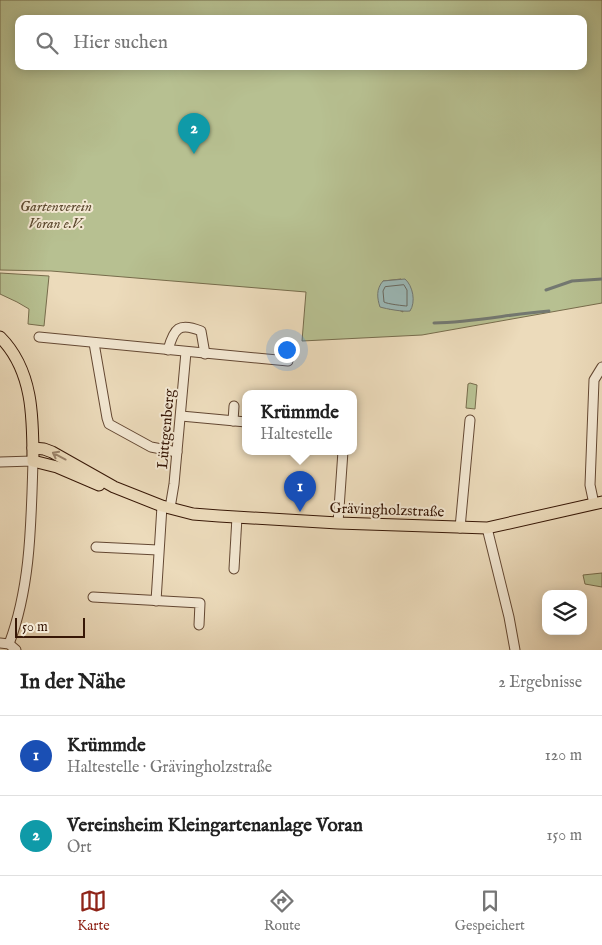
<!DOCTYPE html>
<html lang="de">
<meta charset="utf-8">
<style>
body{margin:0;font-family:"IM FELL English",serif;background:#f2f2f2;color:#222}
.controls{position:absolute;right:15px;bottom:15px;display:grid;overflow:hidden;border-radius:10px;box-shadow:0 2px 12px #0003}
.controls button{width:45px;height:45px;display:grid;place-items:center;padding:0;border:0;border-bottom:1px solid #e0e0e0;background:#fff;color:#222;font:25px sans-serif}
.scale{position:absolute;left:15px;bottom:12px;width:70px;box-sizing:border-box;padding-left:5px;border:2px solid #371706;border-top:0;font-size:14px;line-height:18px;white-space:nowrap;color:#371706;-webkit-text-stroke:4px #f3e8d3;paint-order:stroke}
.you{position:absolute;left:286px;top:349px;width:18px;height:18px;margin:-12px;border:4px solid #fff;border-radius:50%;background:#1a73e8;box-shadow:0 0 0 8px #1a73e833}
.badge{display:grid;place-items:center;width:32px;height:32px;border-radius:50%;background:#8f2418;color:#fff;font-size:16px;font-weight:700}
.pin{position:absolute;translate:-50% -41px;filter:drop-shadow(0 1px 2px #0008)}
.pin::after{content:'';position:absolute;top:26px;width:18px;height:15px;background:inherit;clip-path:polygon(0 0,100% 0,50% 100%)}
.popup{position:absolute;left:242px;top:390px;width:115px;height:65px;box-sizing:border-box;display:grid;place-content:center;border-radius:10px;background:#fff;filter:drop-shadow(0 1px 4px #0005);font-size:16px;white-space:nowrap;color:#767676}
.popup b{font-size:19px;color:#222}
.popup::after{content:'';position:absolute;left:50%;top:100%;margin-left:-10px;border:10px solid transparent;border-top-color:#fff}
.list{margin:0;padding:0;list-style:none}
h2{display:flex;justify-content:space-between;align-items:center;height:65px;margin:0;padding:0 20px;font-size:21px}
h2 small{font-size:16px;font-weight:400;color:#767676}
.list li{display:grid;grid-template-columns:32px 1fr auto;gap:15px;align-items:center;box-sizing:border-box;height:80px;padding:0 20px;border-top:1px solid #e0e0e0}
.list b{display:block;font-size:19px;white-space:nowrap}
.list p{margin:0;font-size:16px;white-space:nowrap;color:#767676}
.list em{font-size:16px;font-style:normal;color:#767676}
.icon{flex:none;width:28px;height:28px;fill:none;stroke:currentColor;stroke-width:2;stroke-linecap:round;stroke-linejoin:round}
.map{position:relative;flex:none;width:602px;height:650px;overflow:hidden}
.search{position:absolute;background:#fff;box-shadow:0 2px 12px #0003;left:15px;right:15px;top:15px;height:55px;display:flex;align-items:center;gap:12px;box-sizing:border-box;padding:0 18px;border-radius:10px;color:#767676;font-size:19px}
.sheet{height:225px;background:#fff}
nav{display:flex;justify-content:space-around;align-items:center;box-sizing:border-box;height:70px;border-top:1px solid #e0e0e0;background:#fff;font-size:14px;color:#767676}
nav a{display:grid;justify-items:center;gap:2px}
nav .on{color:#8f2418}
.map>svg:first-child{display:block}
.green{fill:#b7c091;stroke:#776c4c;fill-rule:evenodd}
.water{fill:#9bb9b8;stroke:#737871}
.lines{fill:none;stroke-linecap:round;stroke-linejoin:round}
.shore{stroke:#69685f;stroke-width:1}
.stream{stroke:#737871;stroke-width:3}
.minor-casing{stroke:#644833;stroke-width:11}
.major-casing{stroke:#371706;stroke-width:13}
.minor{stroke:#f3e8d3;stroke-width:9}
.major{stroke:#ecdbbb;stroke-width:11}
.oneway{stroke:#9b836a}
.labels{text-anchor:middle;dominant-baseline:central;stroke-width:4;stroke-linejoin:round;paint-order:stroke}
.park-label{font-size:15px;font-style:italic;fill:#5d4a30;stroke:#f3e8d3}
.street-label{font-size:15px;fill:#371706;stroke:#f3e8d3}
</style>
<div class="map">
<svg width="602" height="650" viewBox="0 0 602 650">
<rect width="100%" height="100%" fill="#ecdbbb"/>
<filter id="stains"><feTurbulence type="fractalNoise" baseFrequency=".004" numOctaves="4"/><feColorMatrix values="0 0 0 0 .2 0 0 0 0 .09 0 0 0 0 .02 0 0 0 .5 -.17"/></filter>
<radialGradient id="worn" r=".72"><stop offset=".6" stop-color="#630" stop-opacity="0"/><stop offset="1" stop-color="#630" stop-opacity=".3"/></radialGradient>
<g class="green">
<path d="M0,0H602V303L422,335L302,341L306,292L51,271L0,270ZM19,19H583V66H19ZM401,279L403,312L397,309H389L383,281Z"/>
<polygon points="0,273 49,276 44,326 28,324 29,309 17,302 0,294"/>
<polygon points="470,383 477,385 475,409 466,408 468,384"/>
<polygon points="602,573 602,587 585,584 583,575"/>
</g>
<path class="water" d="M405,279C413,286 416,302 410,311C403,312 387,309 380,307C377,298 376,289 383,281Z"/>
<g class="lines">
<path class="shore" d="M404,285L407,290V306C405,306 387,304 384,302L383,291L385,287Z"/>
<g class="stream">
<polyline points="546,290 572,281 602,279"/>
<path d="M434,323C473,322 511,314 549,311"/>
</g>
<g class="minor-casing">
<g id="minor">
<polyline points="39,337 288,361"/>
<polyline points="94,343 107,418 109,424 151,447 177,452"/>
<path d="M168,350C174,328 179,322 201,331L205,354"/>
<polyline points="181,416 246,422"/>
<polyline points="233,421 234,406"/>
<path d="M0,462L33,461C31,522 31,586 9,644"/>
<polyline points="594,504 590,485 594,380 602,367"/>
<polyline points="170,508 174,484 186,352"/>
<polyline points="338,523 343,451"/>
<polyline points="460,528 470,420"/>
<polyline points="487,528 509,617 515,650"/>
<polyline points="96,547 158,550"/>
<polyline points="234,569 237,517"/>
<polyline points="93,597 200,603 199,625"/>
<polyline points="156,601 162,506"/>
<polyline points="0,643 9,644 16,650"/>
</g>
</g>
<g class="major-casing">
<g id="major">
<path d="M0,337C33,370 33,417 33,461L57,467L99,485"/>
<polyline points="33,448 44,449 52,452 114,487 162,506 193,514 219,516 338,523 487,528 602,502"/>
</g>
</g>
<use href="#minor" class="minor"/>
<use href="#major" class="major"/>
</g>
<defs><path id="oneway-shaft" d="M-6 0H5M1.5-3L5.5 0L1.5 3" fill="none" stroke-width="1.6" stroke-linecap="round" stroke-linejoin="round" transform="scale(1.25)"/></defs>
<use class="oneway" href="#oneway-shaft" transform="translate(59 456) rotate(-152)"/>
<g class="labels">
<g class="park-label">
<text x="56" y="206">Gartenverein<tspan x="56" dy="17">Voran e.V.</tspan></text>
</g>
<g class="street-label">
<text transform="translate(166 429) rotate(-85)">Lüttgenberg</text>
<text transform="translate(387 510) rotate(2)">Grävingholzstraße</text>
</g>
</g>
<rect width="100%" height="100%" filter="url(#stains)"/>
<rect width="100%" height="100%" fill="url(#worn)"/>
</svg>
<div class="controls">
<button><svg class="icon" aria-label="layers" viewBox="0 0 24 24"><path d="M12 4l9 5-9 5-9-5zM3 14l9 5 9-5"/></svg></button>
</div>
<div class="scale">50 m</div>
<div class="you"></div>
<div class="pin badge" style="left:300px;top:512px;background:#1a4fb4">1</div>
<div class="popup"><b>Krümmde</b>Haltestelle</div>
<div class="pin badge" style="left:194px;top:154px;background:#0f9aa8">2</div>
<div class="search"><svg class="icon" aria-label="search" viewBox="0 0 24 24"><circle cx="10" cy="10" r="6"/><path d="M15 15l6 6"/></svg>Hier suchen</div>
</div>
<section class="sheet">
<h2>In der Nähe<small>2 Ergebnisse</small></h2>
<ul class="list">
<li><span class="badge" style="background:#1a4fb4">1</span><div><b>Krümmde</b><p>Haltestelle · Grävingholzstraße</p></div><em>120 m</em></li>
<li><span class="badge" style="background:#0f9aa8">2</span><div><b>Vereinsheim Kleingartenanlage Voran</b><p>Ort</p></div><em>150 m</em></li>
</ul>
</section>
<nav>
<a class="on"><svg class="icon" aria-label="map" viewBox="0 0 24 24"><path d="M3 6l6-2 6 2 6-2v14l-6 2-6-2-6 2zM9 4v14M15 6v14"/></svg>Karte</a>
<a><svg class="icon" aria-label="directions" viewBox="0 0 24 24"><path d="M12 3l9 9-9 9-9-9zM9 14v-3h6M13 9l2 2-2 2"/></svg>Route</a>
<a><svg class="icon" aria-label="saved" viewBox="0 0 24 24"><path d="M7 4h10v16l-5-4-5 4z"/></svg>Gespeichert</a>
</nav>
